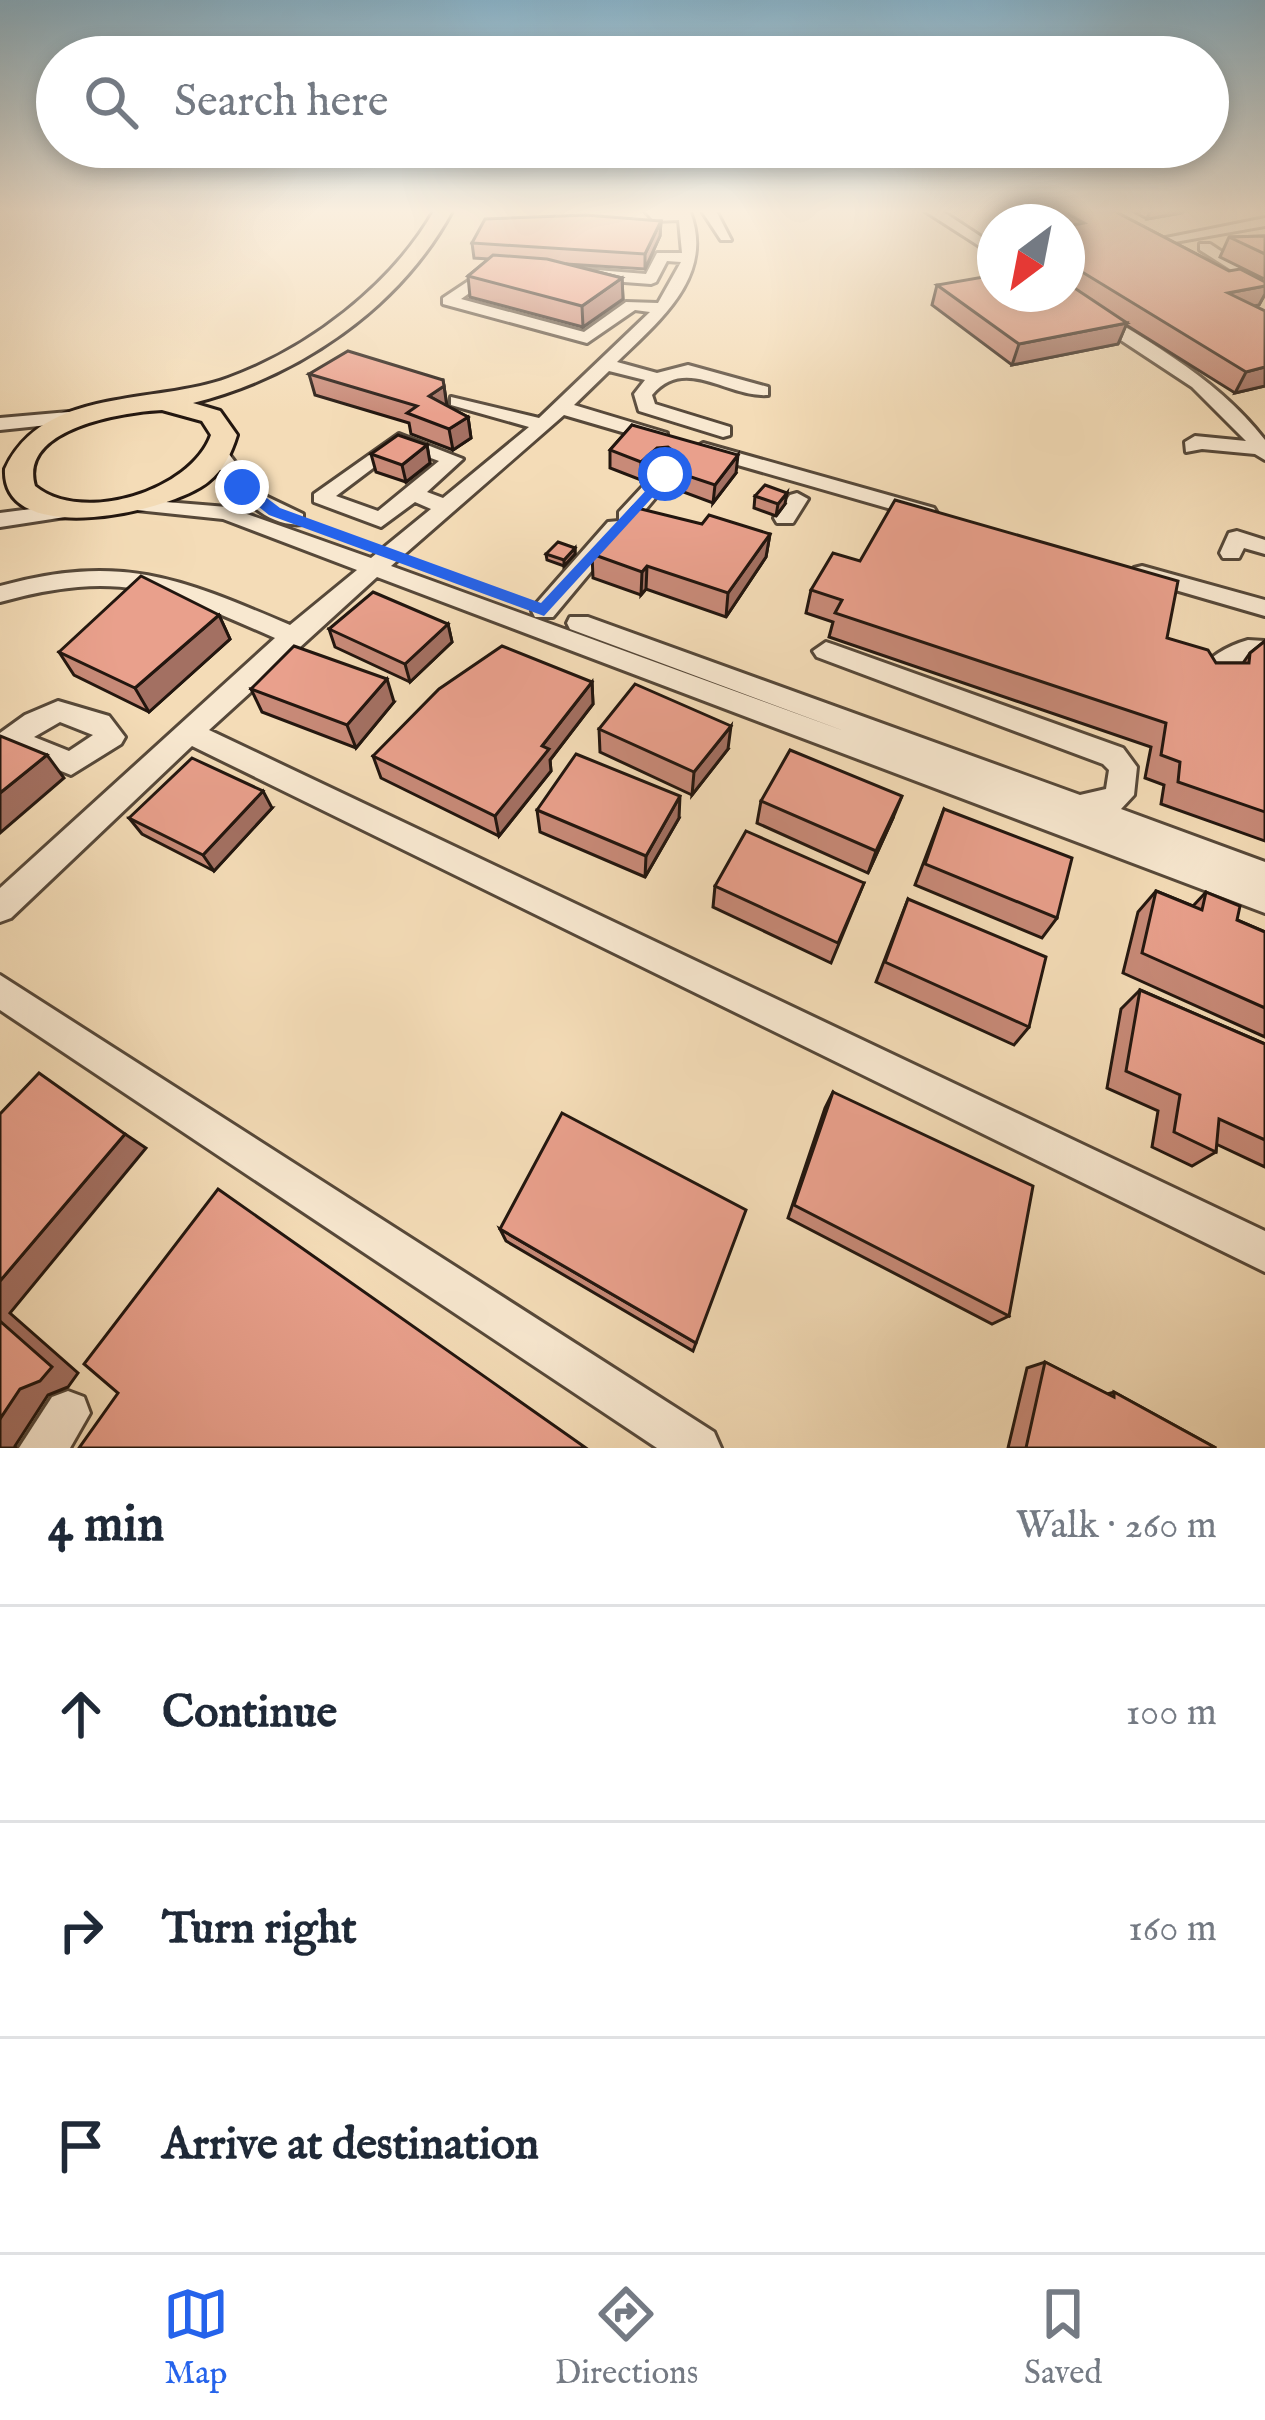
<!DOCTYPE html>
<meta charset="utf-8">
<style>
body{margin:0;font-family:"IM FELL English",serif;background:#f2f2f3;color:#1f2937}
.compass{position:absolute;left:977px;top:204px;width:108px;height:108px;border-radius:50%;background:#fff;box-shadow:0 6px 18px #0003;rotate:212deg}
.stop{position:absolute;width:36px;height:36px;margin:-27px;border:9px solid #2563eb;border-radius:50%;background:#fff}
.stop.end{background:#2563eb;border-color:#fff;box-shadow:0 3px 12px #0008}
.list{margin:0;padding:0;list-style:none}
h2{display:flex;justify-content:space-between;align-items:center;height:156px;margin:0;padding:0 48px;font-size:51px}
h2 small{font-size:39px;font-weight:400;color:#747a83}
.list li{display:grid;grid-template-columns:78px 1fr auto;gap:36px;align-items:center;box-sizing:border-box;height:216px;padding:0 48px;border-top:3px solid #e0e1e3}
.list b{display:block;font-size:45px;white-space:nowrap}
.list em{font-size:39px;font-style:normal;color:#747a83}
.icon{flex:none;width:66px;height:66px;fill:none;stroke:currentColor;stroke-width:2;stroke-linecap:round;stroke-linejoin:round}
.map{position:relative;flex:none;width:1265px;height:1448px;overflow:hidden}
.search{position:absolute;background:#fff;box-shadow:0 6px 18px #0003;left:36px;right:36px;top:36px;height:132px;display:flex;align-items:center;gap:30px;box-sizing:border-box;padding:0 42px;border-radius:66px;color:#747a83;font-size:45px}
.sheet{height:804px;background:#fff}
nav{display:flex;justify-content:space-around;align-items:center;box-sizing:border-box;height:168px;border-top:3px solid #e0e1e3;background:#fff;font-size:33px;color:#747a83}
nav a{display:grid;justify-items:center;gap:6px}
nav .on{color:#2563eb}
.map>svg:first-child{display:block}
.lines{fill:none;stroke-linecap:round;stroke-linejoin:round}
.minor-casing{stroke:#564839;stroke-width:6}
.major-casing{stroke:#22160f;stroke-width:6}
.minor{fill:#f8e8d0;fill-rule:evenodd}
.major{fill:#f4dcb7;fill-rule:evenodd}
.wall{fill:#c88a78;stroke:#22160f;stroke-width:3}
.shaded-wall{fill:#a37062;stroke:#22160f;stroke-width:3}
.building{fill:#e9a08c;stroke:#22160f;stroke-width:3}
.route{fill:#2563eb}
</style>
<div class="map">
<svg width="1265" height="1448" viewBox="0 0 1265 1448">
<rect width="100%" height="100%" fill="#f4dcb7"/>
<filter id="stains"><feTurbulence type="fractalNoise" baseFrequency=".00167" numOctaves="4"/><feColorMatrix values="0 0 0 0 .2 0 0 0 0 .09 0 0 0 0 .02 0 0 0 .5 -.17"/></filter>
<radialGradient id="worn" r=".72"><stop offset=".6" stop-color="#630" stop-opacity="0"/><stop offset="1" stop-color="#630" stop-opacity=".3"/></radialGradient>
<g class="lines">
<g class="minor-casing">
<g id="minor">
<path d="M645,211L690,212C715,276 660,320 617,362L657,373L688,365L768,387V395C727,398 686,355 652,395L655,404L730,427V435L723,437L639,411L634,394L645,380L609,371L574,405L667,433V441H653L564,415L391,566L847,732L570,629L567,623L570,617H588L1080,795L1106,789L1109,770L1103,764L817,657L813,651L826,642L835,645L1123,748L1137,767L1134,795L1121,809L1265,862V913L377,577L209,730L1265,1231V1272L192,746L11,918L0,922V888L275,638C166,590 120,569 0,602V586C122,553 179,578 290,625L357,570L223,519L137,510L126,504L129,499L227,507L371,558L431,509L415,502L381,527L314,502V494L399,434L463,459L427,492L443,498L529,427L451,405V397L539,418L650,312L635,310L587,343L443,304V298L488,268L496,273L493,276L461,299L584,332L626,302L658,303L681,262L667,261L656,282L651,284L584,279L576,274L584,269L646,274L657,253H682L679,220L654,221ZM401,447L439,461L378,511L336,496Z"/>
<polygon points="702,211 716,211 731,240 721,240"/>
<polygon points="925,211 942,211 995,246 995,256"/>
<polygon points="1265,218 1265,226 1158,245 1151,241"/>
<polygon points="1200,244 1210,244 1254,273 1241,276 1200,250"/>
<path d="M1067,292C1137,335 1214,374 1265,440V460L1255,454L1202,449L1186,452L1185,442L1195,436L1246,441L1192,387L1051,294Z"/>
<polygon points="80,411 89,417 87,421 0,430 0,418"/>
<polygon points="703,443 934,508 937,513 926,519 696,453 693,449"/>
<path d="M219,448L226,450L257,492L303,514V524C261,529 230,484 209,454Z"/>
<polygon points="665,468 675,474 672,478 635,522 624,523 624,532 553,617 535,617 532,611 535,605 608,522 619,521 619,512 658,470"/>
<polygon points="797,493 808,499 793,523 777,523 774,518 790,495"/>
<polygon points="70,504 81,510 78,515 0,527 0,513"/>
<polygon points="1237,531 1265,540 1265,554 1244,548 1239,558 1223,558 1220,553 1229,533"/>
<polygon points="1142,566 1265,600 1265,616 1134,578 1130,573 1134,568"/>
<path d="M1248,640L1265,641V659L1249,658L1218,682H1200L1196,675C1208,657 1227,646 1248,640Z"/>
<path d="M58,701L109,716L125,737L121,744L71,775L19,754L0,759V733L25,715ZM60,722L93,735L69,751L34,737Z"/>
<polygon points="0,975 714,1432 721,1448 657,1448 0,1010"/>
<polygon points="68,1391 84,1397 90,1413 70,1448 19,1448 52,1397"/>
</g>
</g>
<g class="major-casing">
<path id="major" d="M434,211H452C400,308 298,377 193,403L220,411L237,435C231,454 224,469 208,482C171,512 1,550 5,469C43,386 155,405 228,378C308,349 391,286 434,211ZM162,410L202,421L211,435C191,491 82,525 35,486C18,428 124,412 162,410Z"/>
</g>
<use href="#minor" class="minor"/>
<use href="#major" class="major"/>
</g>
<g class="wall">
<polygon points="1023,211 1114,211 1229,271 1261,280 1262,278 1220,257 1229,237 1265,236 1265,294 1259,305 1254,306 1265,386 1235,393 1126,325 1118,344 1012,365 932,305 937,285 1067,294 1067,222 1042,222"/>
<polygon points="1132,211 1183,211 1182,213 1147,219"/>
<polygon points="661,221 660,236 645,269 566,264 622,278 623,299 583,327 470,297 468,276 489,259 474,258 472,243"/>
<polygon points="309,374 443,380 447,406 468,417 471,438 453,450 411,434 409,423 315,395"/>
<polygon points="632,425 736,473 713,503 670,487 672,468 667,464 657,466 641,480 610,468 610,450"/>
<polygon points="427,445 430,463 406,482 376,472 371,454"/>
<polygon points="755,496 785,504 776,516 754,508"/>
<polygon points="702,524 770,534 766,557 726,617 646,589 641,595 593,578 592,554"/>
<polygon points="575,548 575,554 564,566 547,560 546,554"/>
<polygon points="860,561 1167,638 1216,663 1243,663 1250,653 1265,641 1265,841 1161,804 1164,785 1145,778 1151,747 829,637 833,622 806,613 811,590"/>
<polygon points="219,615 230,639 149,712 74,675 59,652"/>
<polygon points="448,624 452,642 410,682 335,647 329,629"/>
<polygon points="592,682 593,704 550,760 551,771 499,836 381,778 373,756"/>
<polygon points="251,689 394,702 356,748 262,712"/>
<polygon points="599,729 728,749 692,795 600,752"/>
<polygon points="761,801 893,818 868,873 757,823"/>
<polygon points="272,808 214,871 142,834 129,818"/>
<polygon points="944,809 1057,918 1042,938 915,885"/>
<polygon points="537,810 679,818 645,877 540,832"/>
<polygon points="864,883 831,963 713,907 715,886"/>
<polygon points="1156,891 1193,906 1206,892 1237,920 1265,932 1265,1037 1123,973 1138,912"/>
<polygon points="908,899 1029,1027 1014,1045 876,982"/>
<polygon points="1140,990 1265,1044 1265,1167 1216,1144 1216,1152 1192,1166 1152,1147 1158,1111 1107,1088 1121,1009"/>
<polygon points="833,1092 1009,1316 992,1324 788,1218 825,1108"/>
<polygon points="500,1229 696,1343 693,1351 506,1241"/>
<polygon points="1045,1362 1107,1394 1114,1392 1216,1448 1008,1448 1027,1368"/>
</g>
<g class="shaded-wall">
<polygon points="1150,211 1183,211 1182,213 1147,219"/>
<polygon points="661,221 660,236 645,269 645,254"/>
<polygon points="1074,267 1067,286 1067,268"/>
<polygon points="622,278 623,299 583,327 582,306"/>
<polygon points="1265,286 1265,294 1259,305 1218,313 1228,293"/>
<polygon points="1127,323 1118,344 1012,365 1019,344"/>
<polygon points="1265,367 1265,386 1235,393 1246,372"/>
<polygon points="444,386 447,407 429,396"/>
<polygon points="468,417 471,438 453,450 449,429"/>
<polygon points="427,445 430,463 406,482 402,465"/>
<polygon points="668,447 667,464 657,466 641,480 641,462 657,448"/>
<polygon points="738,455 736,473 713,503 715,485"/>
<polygon points="787,493 785,504 776,516 778,504"/>
<polygon points="770,534 766,557 726,617 728,593"/>
<polygon points="575,548 575,554 564,566 564,560"/>
<polygon points="647,566 646,589 641,595 642,572"/>
<polygon points="219,615 230,639 149,712 135,688"/>
<polygon points="448,624 452,642 410,682 405,664"/>
<polygon points="387,679 394,702 356,748 347,725"/>
<polygon points="592,682 593,704 550,760 551,771 499,836 495,816 542,746"/>
<polygon points="731,726 728,749 692,795 694,772"/>
<polygon points="47,755 64,778 0,833 0,793"/>
<polygon points="263,791 272,808 214,871 203,855"/>
<polygon points="680,796 679,818 645,877 646,856"/>
<polygon points="902,796 893,818 868,873 876,851"/>
<polygon points="125,1134 146,1148 10,1313 78,1373 68,1387 48,1395 15,1446 16,1448 0,1448 0,1281"/>
</g>
<g class="building">
<polygon points="1063,211 1114,211 1229,271 1240,269 1265,282 1265,286 1228,293 1265,311 1265,367 1246,372 1074,267 1067,268 1067,226 1084,223"/>
<polygon points="586,215 661,221 645,254 472,243 485,219"/>
<polygon points="1265,236 1265,254 1229,237"/>
<polygon points="493,255 547,259 622,278 582,306 468,276"/>
<polygon points="995,275 995,294 1067,294 1067,283 1127,323 1019,344 937,285"/>
<polygon points="348,351 443,380 444,386 429,396 468,417 449,429 407,413 417,406 309,374"/>
<polygon points="632,425 738,455 715,485 670,470 680,456 668,447 657,448 641,462 610,450"/>
<polygon points="398,435 427,445 402,465 371,454"/>
<polygon points="765,485 787,493 778,504 755,496"/>
<polygon points="895,500 1178,581 1167,638 1208,650 1216,663 1249,663 1250,653 1265,641 1265,812 1178,782 1180,762 1161,755 1166,723 835,613 842,600 811,590 833,553 860,561"/>
<polygon points="633,507 702,524 709,515 770,534 728,593 647,566 642,572 592,554"/>
<polygon points="558,542 575,548 564,560 546,554"/>
<polygon points="141,576 219,615 135,688 59,652"/>
<polygon points="373,592 448,624 405,664 329,629"/>
<polygon points="294,646 387,679 347,725 251,689"/>
<polygon points="502,646 592,682 542,746 549,749 495,816 373,756 439,689"/>
<polygon points="635,684 731,726 694,772 599,729"/>
<polygon points="0,736 47,755 0,793"/>
<polygon points="790,750 902,796 876,851 761,801"/>
<polygon points="576,754 680,796 646,856 537,810"/>
<polygon points="192,758 263,791 203,855 129,818"/>
<polygon points="944,809 1072,858 1057,918 925,864"/>
<polygon points="746,831 864,883 838,943 715,886"/>
<polygon points="1156,891 1202,910 1206,892 1240,906 1237,920 1265,932 1265,1008 1142,953"/>
<polygon points="908,899 1046,957 1029,1027 885,962"/>
<polygon points="1140,990 1265,1044 1265,1140 1219,1119 1216,1152 1174,1132 1180,1095 1126,1071"/>
<polygon points="39,1073 125,1134 0,1281 0,1114"/>
<polygon points="833,1092 1033,1186 1009,1316 794,1205"/>
<polygon points="562,1113 746,1210 696,1343 500,1229"/>
<polygon points="218,1189 586,1448 79,1448 118,1393 84,1364"/>
<polygon points="0,1321 52,1367 40,1381 20,1389 0,1419"/>
<polygon points="1045,1362 1114,1397 1114,1392 1216,1448 1026,1448"/>
</g>
<linearGradient id="sky" x2="0" y2="1"><stop stop-color="#89b7d0"/><stop offset="0.51" stop-color="#faefdf"/><stop offset="1" stop-color="#faefdf" stop-opacity="0"/></linearGradient>
<rect width="1265" height="414" fill="url(#sky)"/>
<polygon class="route" points="665,470 671,477 544,616 269,515 234,487 247,483 280,508 541,603"/>
<rect width="100%" height="100%" filter="url(#stains)"/>
<rect width="100%" height="100%" fill="url(#worn)"/>
</svg>
<svg class="compass" viewBox="-18 -18 36 36"><path d="M0-13l5 13h-10z" fill="#e53935"/><path d="M0 13l5-13h-10z" fill="#747a83"/></svg>
<div class="stop" style="left:665px;top:474px"></div>
<div class="stop end" style="left:242px;top:487px"></div>
<div class="search"><svg class="icon" aria-label="search" viewBox="0 0 24 24"><circle cx="10" cy="10" r="6"/><path d="M15 15l6 6"/></svg>Search here</div>
</div>
<section class="sheet">
<h2>4 min<small>Walk · 260 m</small></h2>
<ul class="list">
<li><svg class="icon" aria-label="ahead" viewBox="0 0 24 24"><path d="M12 20V5M6 11l6-6 6 6"/></svg><div><b>Continue</b></div><em>100 m</em></li>
<li><svg class="icon" aria-label="right" viewBox="0 0 24 24"><path d="M7 20v-9h11M14 6l5 5-5 5"/></svg><div><b>Turn right</b></div><em>160 m</em></li>
<li><svg class="icon" aria-label="arrive" viewBox="0 0 24 24"><path d="M6 21V4h12l-3 4 3 4H6"/></svg><div><b>Arrive at destination</b></div></li>
</ul>
</section>
<nav>
<a class="on"><svg class="icon" aria-label="map" viewBox="0 0 24 24"><path d="M3 6l6-2 6 2 6-2v14l-6 2-6-2-6 2zM9 4v14M15 6v14"/></svg>Map</a>
<a><svg class="icon" aria-label="directions" viewBox="0 0 24 24"><path d="M12 3l9 9-9 9-9-9zM9 14v-3h6M13 9l2 2-2 2"/></svg>Directions</a>
<a><svg class="icon" aria-label="saved" viewBox="0 0 24 24"><path d="M7 4h10v16l-5-4-5 4z"/></svg>Saved</a>
</nav>
